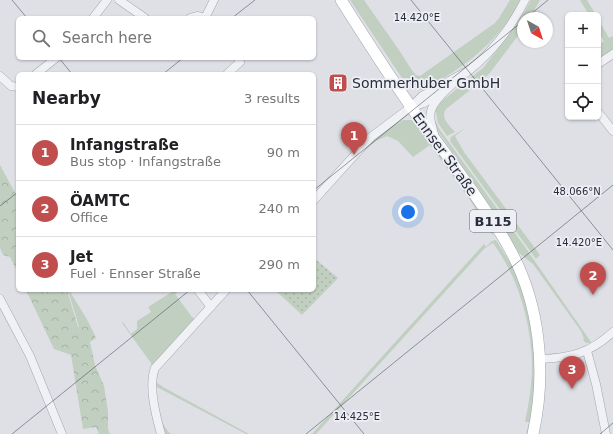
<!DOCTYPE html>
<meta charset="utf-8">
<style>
body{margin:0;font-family:"DejaVu Sans",sans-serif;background:#f6f6f6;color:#202124}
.controls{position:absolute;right:12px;top:12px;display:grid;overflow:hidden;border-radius:6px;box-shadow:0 1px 3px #0004}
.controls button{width:36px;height:36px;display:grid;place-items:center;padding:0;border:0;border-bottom:1px solid #e0e0e0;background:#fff;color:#202124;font:20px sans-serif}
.compass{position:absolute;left:517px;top:12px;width:36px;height:36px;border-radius:50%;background:#fff;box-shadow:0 1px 3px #0004;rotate:141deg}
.you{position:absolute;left:408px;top:212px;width:14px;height:14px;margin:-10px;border:3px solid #fff;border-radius:50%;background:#1a73e8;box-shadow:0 0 0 6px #1a73e833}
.badge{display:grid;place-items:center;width:26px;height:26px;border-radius:50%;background:#c14e4e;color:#fff;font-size:13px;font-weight:700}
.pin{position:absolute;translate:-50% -33px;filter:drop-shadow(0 1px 2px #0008)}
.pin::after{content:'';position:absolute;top:21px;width:14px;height:12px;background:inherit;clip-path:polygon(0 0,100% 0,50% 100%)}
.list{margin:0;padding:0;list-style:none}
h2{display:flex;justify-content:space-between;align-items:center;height:52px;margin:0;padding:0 16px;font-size:17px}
h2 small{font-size:13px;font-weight:400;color:#757577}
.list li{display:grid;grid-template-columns:26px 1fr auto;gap:12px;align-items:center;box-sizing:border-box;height:56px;padding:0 16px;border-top:1px solid #e0e0e0}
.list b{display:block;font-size:15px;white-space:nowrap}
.list p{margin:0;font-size:13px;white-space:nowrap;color:#757577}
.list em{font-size:13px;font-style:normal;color:#757577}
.icon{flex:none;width:22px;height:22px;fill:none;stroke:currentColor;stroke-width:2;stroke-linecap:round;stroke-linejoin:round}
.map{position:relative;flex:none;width:613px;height:434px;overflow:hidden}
.search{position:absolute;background:#fff;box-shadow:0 1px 3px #0004;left:16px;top:16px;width:300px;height:44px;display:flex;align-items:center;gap:10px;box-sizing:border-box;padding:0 14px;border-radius:6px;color:#757577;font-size:15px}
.panel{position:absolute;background:#fff;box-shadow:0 1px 3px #0004;left:16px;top:72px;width:300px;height:220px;border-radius:6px}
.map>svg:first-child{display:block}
.grass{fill:#c1cfc0}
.forest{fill:url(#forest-crowns)}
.garden{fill:url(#garden-dots)}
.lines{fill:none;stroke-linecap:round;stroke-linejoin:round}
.minor-casing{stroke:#a4a7af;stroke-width:9}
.major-casing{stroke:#9ea3b1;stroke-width:12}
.minor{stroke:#f0f1f5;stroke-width:8}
.major{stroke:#fff;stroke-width:11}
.ticks{fill:none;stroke:#292d3b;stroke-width:1;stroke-opacity:0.45}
.labels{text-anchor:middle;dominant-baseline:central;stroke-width:3.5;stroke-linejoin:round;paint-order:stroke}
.shield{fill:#edeff4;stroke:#646772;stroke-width:1}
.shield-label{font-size:13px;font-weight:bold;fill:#292d3b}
.poi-label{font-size:14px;fill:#292d3b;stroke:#edeff4;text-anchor:start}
.street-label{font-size:14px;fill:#292d3b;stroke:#edeff4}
.ticks-label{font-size:10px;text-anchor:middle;fill:#292d3b;stroke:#edeff4;stroke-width:3.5;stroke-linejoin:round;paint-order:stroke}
</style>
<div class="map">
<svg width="613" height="434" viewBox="0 0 613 434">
<defs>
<pattern id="forest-crowns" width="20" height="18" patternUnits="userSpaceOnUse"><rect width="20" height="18" fill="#c1cfc0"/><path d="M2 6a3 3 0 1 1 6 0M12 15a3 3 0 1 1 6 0" fill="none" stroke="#a6b2a6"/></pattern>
<pattern id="garden-dots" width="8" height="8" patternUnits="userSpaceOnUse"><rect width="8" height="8" fill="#c1cfc0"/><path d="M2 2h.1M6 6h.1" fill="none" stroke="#a6b2a6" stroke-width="1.8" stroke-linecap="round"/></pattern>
</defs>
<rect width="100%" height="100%" fill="#dee0e6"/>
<g class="grass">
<path d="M350,0H364L401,53L411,69L416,75L420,76L495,23L499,18L510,0H521C503,33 477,58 445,77C437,82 429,87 420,90C414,85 411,77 402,78Z"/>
<path d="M531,0H540L530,18H523V29L489,74L469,91L446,109C440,118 449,125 455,132L447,136L438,123L435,108L438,104L483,68L518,23Z"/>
<polygon points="580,0 587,0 596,15 589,15"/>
<polygon points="598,19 609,38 613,36 613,52 598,62 598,46 604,41 598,31"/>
<polygon points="434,118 440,130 525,247 591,342 590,343 586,343 583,340 584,339 581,331 533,264 519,253 494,212 435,127"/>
<polygon points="403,120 414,120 437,150 494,232 492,235 468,197 430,145 413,157 398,141 387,136 376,141 363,152 380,134"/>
<polygon points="467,127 455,136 464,152 540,255 536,259 450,141 451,137"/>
<path d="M496,240L514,269L525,300L530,325L534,352L535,390L529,434H526L529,422H525C529,403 532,384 532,364C531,322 518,277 493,243L484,249L316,434H312L484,244L486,247L492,241Z"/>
<polygon points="68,290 69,290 88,321 79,327"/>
<polygon points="175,290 180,290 175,294 192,317 196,320 152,367 151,363 122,323 123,322 131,334 137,329 137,321 151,312 148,307"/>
<path d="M155,377L156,382L163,387L249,434H246L155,386C153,399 160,425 171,434H162L157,411L153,381Z"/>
</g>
<g class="forest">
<polygon points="0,165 18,198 18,273 10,257 3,255 0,248"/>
<polygon points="26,290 67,290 78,327 88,321 96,338 90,342 95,365 104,386 108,411 108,429 110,434 99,434 96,427 83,429 71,355 54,349"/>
</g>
<polygon class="garden" points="314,258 338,278 302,315 275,290 314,290"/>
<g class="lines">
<g class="minor-casing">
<g id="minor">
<polyline points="119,0 145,18"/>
<polyline points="93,18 107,0"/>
<polyline points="190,18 197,16 206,18"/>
<polyline points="205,18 214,0"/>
<polyline points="598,64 613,54"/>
<polyline points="36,74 56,58"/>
<polyline points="227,74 240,62 238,58"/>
<polyline points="0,76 11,86 18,87"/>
<polyline points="412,107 424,103 439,94"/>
<polyline points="598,112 613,131"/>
<path d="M434,134C432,125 428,117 432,108C439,92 467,73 480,61C498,44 514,22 525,0"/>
<polyline points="314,200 371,137 411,107 422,96 471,69"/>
<polyline points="198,290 211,307"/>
<polyline points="0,299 30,356 62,434"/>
<polyline points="587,351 596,384 606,434"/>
<path d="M540,359C571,358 590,353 613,332"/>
<path d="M161,434C156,416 148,386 155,368L226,290"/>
</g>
</g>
<g class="major-casing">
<path id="major" d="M341,0C365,38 390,77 416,114C436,140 455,166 473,192C485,210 498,227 508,246C540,302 547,371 533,434"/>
</g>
<use href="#minor" class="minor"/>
<use href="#major" class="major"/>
</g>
<path class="ticks" d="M12,0L27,18M411,0L613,250M232,18L255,0M526,18L548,0M59,58L72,74M163,74L183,58M314,190L523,21M0,206L18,192M247,290L364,434M12,434L190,290M306,434L613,185M600,434L613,423"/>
<defs>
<g id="building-square" transform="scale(1)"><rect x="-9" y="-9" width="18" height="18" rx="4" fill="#c14e4e" stroke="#edeff4"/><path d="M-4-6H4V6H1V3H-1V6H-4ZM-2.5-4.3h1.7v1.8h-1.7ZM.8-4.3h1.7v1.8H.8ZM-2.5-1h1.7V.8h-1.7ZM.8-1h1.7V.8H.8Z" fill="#fff"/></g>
</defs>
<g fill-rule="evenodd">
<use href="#building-square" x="338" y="83"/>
</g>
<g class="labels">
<rect class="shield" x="470" y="210" width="46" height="22" rx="3"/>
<g class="shield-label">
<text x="493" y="221">B115</text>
</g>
<g class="poi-label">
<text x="352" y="83">Sommerhuber GmbH</text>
</g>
<g class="street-label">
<text transform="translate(445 154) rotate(54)">Ennser Straße</text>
</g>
</g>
<g class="ticks-label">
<text x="417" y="21">14.420°E</text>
<text x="577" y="195">48.066°N</text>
<text x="579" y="246">14.420°E</text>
<text x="357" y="420">14.425°E</text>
</g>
</svg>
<div class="controls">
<button>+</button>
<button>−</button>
<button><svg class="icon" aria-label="locate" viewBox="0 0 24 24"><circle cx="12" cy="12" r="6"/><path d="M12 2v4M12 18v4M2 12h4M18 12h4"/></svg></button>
</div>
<svg class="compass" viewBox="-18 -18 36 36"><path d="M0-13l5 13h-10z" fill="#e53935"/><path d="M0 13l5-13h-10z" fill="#757577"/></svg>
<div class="you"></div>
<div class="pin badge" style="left:354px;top:155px">1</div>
<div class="pin badge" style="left:593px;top:295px">2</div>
<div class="pin badge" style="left:572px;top:389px">3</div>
<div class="search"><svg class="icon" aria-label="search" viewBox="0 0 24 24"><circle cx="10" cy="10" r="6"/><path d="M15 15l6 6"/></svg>Search here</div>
<section class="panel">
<h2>Nearby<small>3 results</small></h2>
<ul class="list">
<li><span class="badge">1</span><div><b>Infangstraße</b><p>Bus stop · Infangstraße</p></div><em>90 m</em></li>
<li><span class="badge">2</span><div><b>ÖAMTC</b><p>Office</p></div><em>240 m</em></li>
<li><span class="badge">3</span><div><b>Jet</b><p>Fuel · Ennser Straße</p></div><em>290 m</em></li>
</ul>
</section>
</div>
